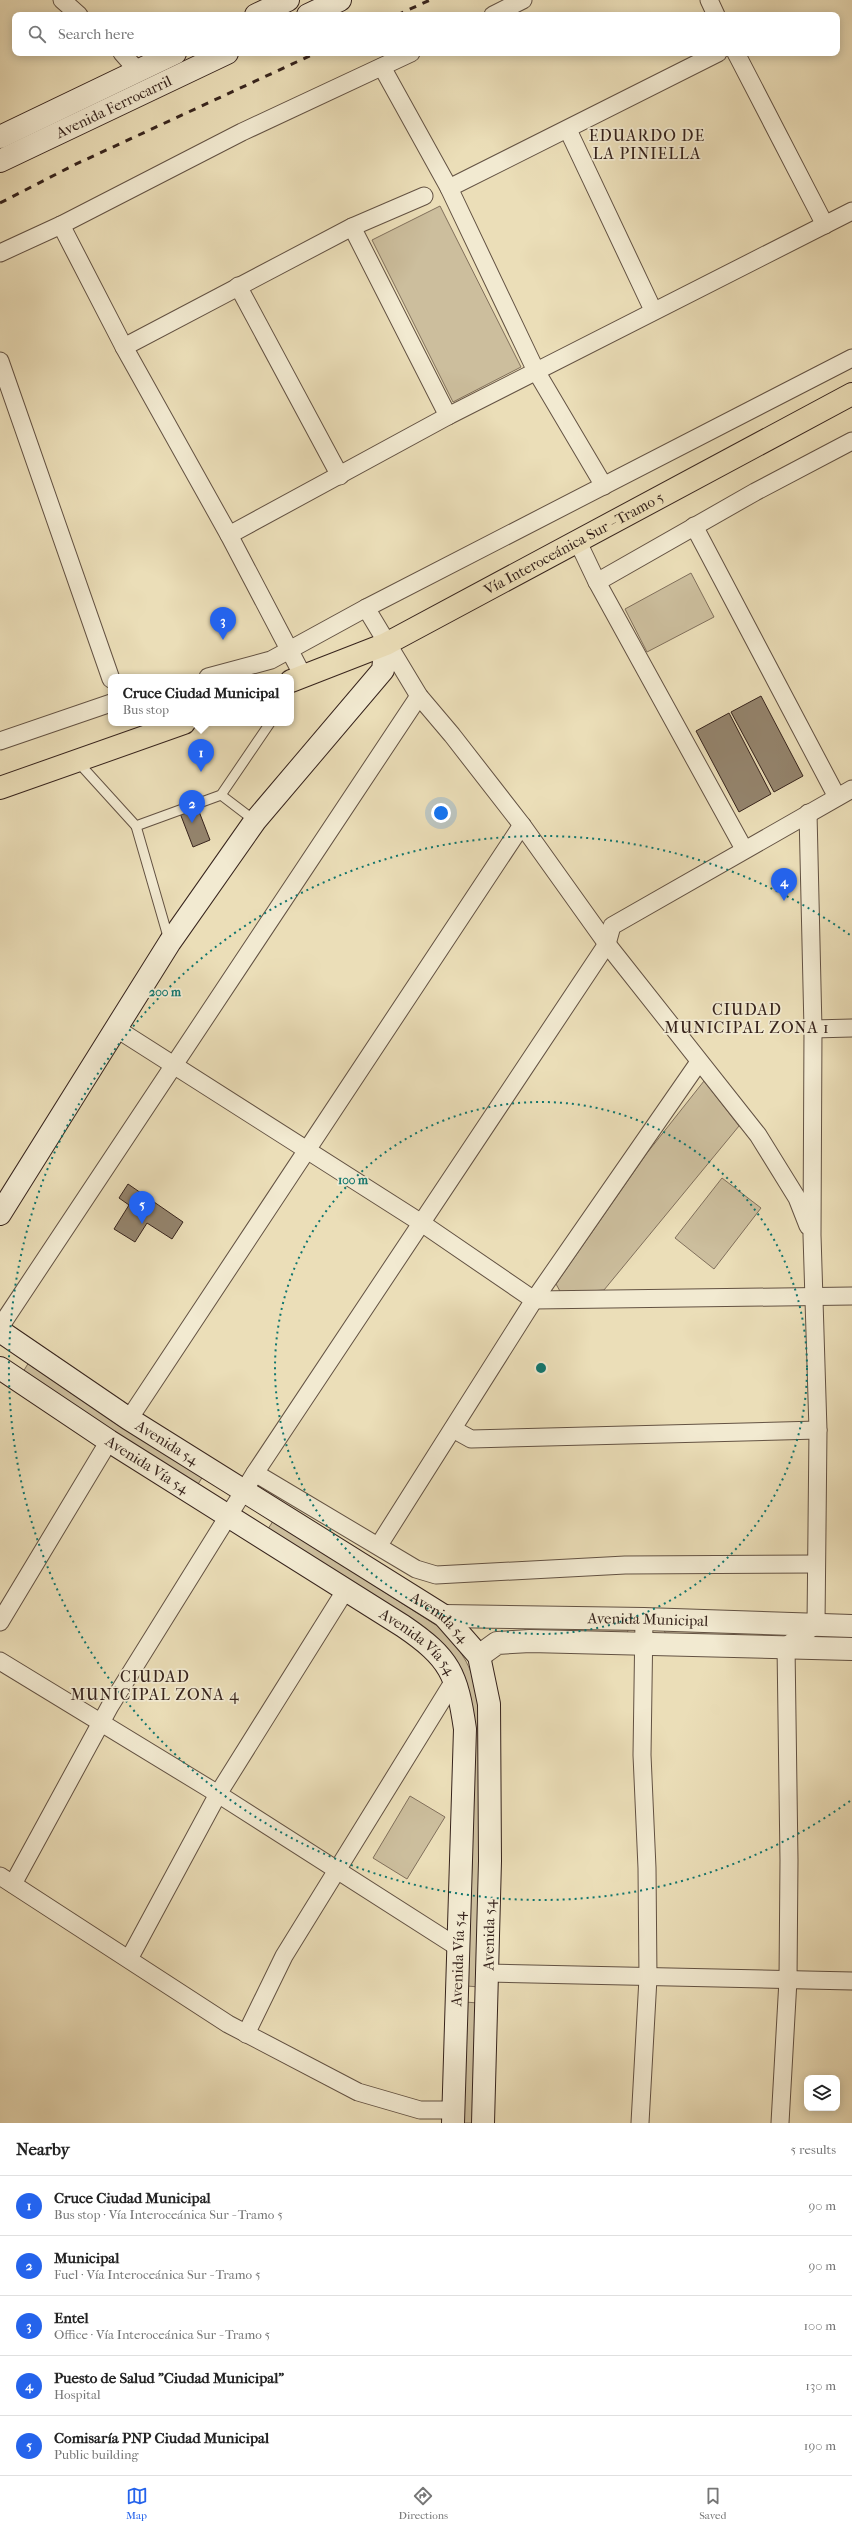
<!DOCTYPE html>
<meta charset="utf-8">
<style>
body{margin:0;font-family:"IM FELL French Canon",serif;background:#f2f2f2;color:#222}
.controls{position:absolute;right:12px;bottom:12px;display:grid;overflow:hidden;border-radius:8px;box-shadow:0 2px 10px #0003}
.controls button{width:36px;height:36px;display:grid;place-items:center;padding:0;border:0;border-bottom:1px solid #e0e0e0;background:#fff;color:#222;font:20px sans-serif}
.you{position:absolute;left:441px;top:813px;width:14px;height:14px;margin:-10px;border:3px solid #fff;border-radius:50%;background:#1a73e8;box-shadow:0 0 0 6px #1a73e833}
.badge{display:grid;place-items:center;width:26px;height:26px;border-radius:50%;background:#2563eb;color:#fff;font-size:13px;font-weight:700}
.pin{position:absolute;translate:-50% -33px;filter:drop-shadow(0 1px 2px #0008)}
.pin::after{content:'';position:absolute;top:21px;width:14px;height:12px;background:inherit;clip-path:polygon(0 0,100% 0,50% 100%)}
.popup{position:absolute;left:108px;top:674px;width:186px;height:52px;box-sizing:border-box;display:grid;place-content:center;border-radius:8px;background:#fff;filter:drop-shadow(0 1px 3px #0005);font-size:13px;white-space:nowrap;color:#767676}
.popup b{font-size:15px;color:#222}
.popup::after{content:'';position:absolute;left:50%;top:100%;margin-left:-8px;border:8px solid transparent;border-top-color:#fff}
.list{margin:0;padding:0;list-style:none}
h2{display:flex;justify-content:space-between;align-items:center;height:52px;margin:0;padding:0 16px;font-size:17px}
h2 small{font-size:13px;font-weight:400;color:#767676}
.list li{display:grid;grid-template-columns:26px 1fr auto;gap:12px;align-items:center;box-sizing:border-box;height:60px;padding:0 16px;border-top:1px solid #e0e0e0}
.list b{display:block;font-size:15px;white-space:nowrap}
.list p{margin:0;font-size:13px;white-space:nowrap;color:#767676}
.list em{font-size:13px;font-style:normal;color:#767676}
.icon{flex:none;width:22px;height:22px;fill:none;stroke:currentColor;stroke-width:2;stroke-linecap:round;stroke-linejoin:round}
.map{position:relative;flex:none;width:852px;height:2123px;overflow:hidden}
.search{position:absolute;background:#fff;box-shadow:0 2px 10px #0003;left:12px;right:12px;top:12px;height:44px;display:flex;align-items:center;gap:10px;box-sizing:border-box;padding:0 14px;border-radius:8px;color:#767676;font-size:15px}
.sheet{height:352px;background:#fff}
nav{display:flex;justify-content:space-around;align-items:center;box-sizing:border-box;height:56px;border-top:1px solid #e0e0e0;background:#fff;font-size:11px;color:#767676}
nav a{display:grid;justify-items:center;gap:2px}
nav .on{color:#2563eb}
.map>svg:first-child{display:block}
.green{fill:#ccbe9d;stroke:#81705c}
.building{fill:#94846d;stroke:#36231c}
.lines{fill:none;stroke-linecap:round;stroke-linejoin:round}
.service-casing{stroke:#635243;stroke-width:11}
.minor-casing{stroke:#635243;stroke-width:19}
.tertiary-casing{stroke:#635243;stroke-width:24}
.secondary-casing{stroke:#36231c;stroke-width:24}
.trunk-casing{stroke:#36231c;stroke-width:24}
.service{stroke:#f2ead1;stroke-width:9}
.minor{stroke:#f2ead1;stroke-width:17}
.tertiary{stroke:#f2ead1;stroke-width:22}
.secondary{stroke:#f2ead1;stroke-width:22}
.trunk{stroke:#ebdeb8;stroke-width:22}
.rail{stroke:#36231c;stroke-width:3;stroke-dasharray:7 7;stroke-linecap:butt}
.ring{fill:none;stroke:#0f766e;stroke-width:2;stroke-dasharray:2 4}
.labels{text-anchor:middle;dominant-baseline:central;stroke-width:3.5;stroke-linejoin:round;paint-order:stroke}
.street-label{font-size:15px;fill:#36231c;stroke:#f2ead1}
.neighbourhood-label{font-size:16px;letter-spacing:1px;fill:#36231c;stroke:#f2ead1}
.centre{fill:#0f766e;stroke:#f2ead1;stroke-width:2}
.ring-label{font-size:12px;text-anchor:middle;font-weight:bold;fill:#0f766e;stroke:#f2ead1;stroke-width:3.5;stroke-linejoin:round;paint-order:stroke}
</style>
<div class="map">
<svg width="852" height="2123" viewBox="0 0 852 2123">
<rect width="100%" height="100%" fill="#ebdeb8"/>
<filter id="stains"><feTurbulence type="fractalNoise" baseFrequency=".005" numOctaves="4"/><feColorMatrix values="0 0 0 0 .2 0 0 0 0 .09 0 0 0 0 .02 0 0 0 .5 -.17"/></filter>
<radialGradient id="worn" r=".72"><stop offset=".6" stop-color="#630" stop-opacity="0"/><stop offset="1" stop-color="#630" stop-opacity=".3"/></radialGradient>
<g class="green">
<polygon points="440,206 521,367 453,402 372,240"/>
<polygon points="691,573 714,617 647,652 625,609"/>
<polygon points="704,1081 739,1126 604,1290 561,1293 556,1284 647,1153"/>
<polygon points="722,1178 761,1208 714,1269 675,1238"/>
<polygon points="29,1362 203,1476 197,1486 23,1372"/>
<path d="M273,1521L439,1627C467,1657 470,1665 481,1704L479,1987L467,1986L472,1864L471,1703L462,1670L453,1656L268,1529Z"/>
<polygon points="525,1625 627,1628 628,1630 627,1634 525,1633"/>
<polygon points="664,1630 769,1632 767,1638 666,1635"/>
<polygon points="410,1796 445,1817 407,1879 373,1858"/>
<polygon points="465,2002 478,2003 475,2123 462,2123"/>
</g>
<g class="building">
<polygon points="761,696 803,776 774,792 731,712"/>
<polygon points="729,713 771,794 739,812 696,731"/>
<polygon points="195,801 210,840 193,847 178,808"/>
<polygon points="128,1184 183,1222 172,1239 147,1223 135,1242 114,1229 129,1205 119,1198"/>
</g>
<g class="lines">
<g class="service-casing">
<g id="service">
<polyline points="77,761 136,826 221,795 270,723"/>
<polyline points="221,795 255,821"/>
<polyline points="136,826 169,940"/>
</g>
</g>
<g class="minor-casing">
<g id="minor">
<polyline points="62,0 79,15"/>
<polyline points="709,0 716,15"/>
<polyline points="493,15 523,0"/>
<polyline points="122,53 137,70"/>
<polyline points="736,53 825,225"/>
<polyline points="382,67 449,188 536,371 604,486"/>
<polyline points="568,130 653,310"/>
<polyline points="449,188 718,53"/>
<polyline points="61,225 124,347 229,535 303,676"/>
<polyline points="352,227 448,416"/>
<polyline points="0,253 61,225 242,132 411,53"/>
<polyline points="238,286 340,476"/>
<polyline points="124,347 352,227 424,196"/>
<polyline points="0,361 111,679"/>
<polyline points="694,526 837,797"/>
<polyline points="229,535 448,416 852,211"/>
<polyline points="577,540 597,582 744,849"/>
<polyline points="597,582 755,492 852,441"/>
<polyline points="366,608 419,696 452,735 522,825 607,944 758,1135 797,1198 808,1226"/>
<polyline points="208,677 271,660 366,608 852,358"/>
<polyline points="0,741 111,703"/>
<polyline points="117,1029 423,1224 534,1300 852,1296"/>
<polyline points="813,1029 852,1028"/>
<polyline points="0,1327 419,696"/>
<polyline points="129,1419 522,825"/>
<polyline points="453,1429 471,1439 818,1430"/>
<polyline points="255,1473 416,1569 436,1575 625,1565 816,1564"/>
<polyline points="379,1545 534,1300 699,1062"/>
<polyline points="0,1622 109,1441"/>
<polyline points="0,1661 218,1794 459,1948"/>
<polyline points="0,1876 228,2024 358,2092 420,2110 452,2110"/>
<polyline points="13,1884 110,1706 255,1473 607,944 612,926 852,789"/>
<polyline points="129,1959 218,1794 345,1591"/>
<polyline points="488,1973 852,1981"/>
<polyline points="246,2034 284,1956 455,1679"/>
<polyline points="640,2123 648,1978 647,1868 642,1755 644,1619"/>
<polyline points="780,2123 788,1980 789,1860 786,1646 816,1625 818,1430 812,1235 813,1029 808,813"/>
</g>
</g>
<g class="tertiary-casing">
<g id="tertiary">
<path id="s1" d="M444,1616L644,1619L852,1626"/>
<polyline points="479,1656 497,1643 530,1641 852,1649"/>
</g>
</g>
<g class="secondary-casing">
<g id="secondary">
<polyline points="256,15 288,0"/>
<polyline points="308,15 340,0"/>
<polyline points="0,137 175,53"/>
<path id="s2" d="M0,161L227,53"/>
<polyline points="0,1214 170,942 255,821 383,670 386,644"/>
<path id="s3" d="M0,1331L129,1419L444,1616L479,1656L489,1704L490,1861L483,2123"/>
<path id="s4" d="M0,1368L109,1441L403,1626C450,1658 457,1674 465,1729L453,2123"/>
</g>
</g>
<g class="trunk-casing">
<g id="trunk">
<path id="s5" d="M291,681L386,644L852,394"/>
<polyline points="0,788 184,723"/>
</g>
</g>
<use href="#service" class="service"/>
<use href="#minor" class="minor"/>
<use href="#tertiary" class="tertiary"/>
<use href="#secondary" class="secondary"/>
<use href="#trunk" class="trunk"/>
<g class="rail">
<polyline points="397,15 430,0"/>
<polyline points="0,203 74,165 316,53"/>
</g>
</g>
<g class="ring">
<circle cx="541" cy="1368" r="266"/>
<path d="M850 1801A532 532 0 1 1 850 935"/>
</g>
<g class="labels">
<g class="street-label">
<text stroke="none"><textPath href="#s2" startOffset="126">Avenida Ferrocarril</textPath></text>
<text stroke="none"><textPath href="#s5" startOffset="315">Vía Interoceánica Sur - Tramo 5</textPath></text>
<text stroke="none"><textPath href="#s3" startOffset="201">Avenida 54</textPath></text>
<text stroke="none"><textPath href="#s4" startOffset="176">Avenida Vía 54</textPath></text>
<text stroke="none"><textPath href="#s3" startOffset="525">Avenida 54</textPath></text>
<text stroke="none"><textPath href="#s1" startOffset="204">Avenida Municipal</textPath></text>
<text stroke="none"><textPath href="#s4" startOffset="500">Avenida Vía 54</textPath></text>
<text transform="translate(489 1935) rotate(-89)">Avenida 54</text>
<text transform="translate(458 1959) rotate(-88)">Avenida Vía 54</text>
</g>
<g class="neighbourhood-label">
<text x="647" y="135">EDUARDO DE<tspan x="647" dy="18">LA PINIELLA</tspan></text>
<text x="747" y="1009">CIUDAD<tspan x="747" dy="18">MUNICIPAL ZONA 1</tspan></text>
<text x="155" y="1676">CIUDAD<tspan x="155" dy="18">MUNICIPAL ZONA 4</tspan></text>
</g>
</g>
<circle cx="541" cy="1368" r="6" class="centre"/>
<g class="ring-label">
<text x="165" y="996">200 m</text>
<text x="353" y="1184">100 m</text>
</g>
<rect width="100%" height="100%" filter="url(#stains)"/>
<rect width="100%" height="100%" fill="url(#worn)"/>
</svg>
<div class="controls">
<button><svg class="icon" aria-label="layers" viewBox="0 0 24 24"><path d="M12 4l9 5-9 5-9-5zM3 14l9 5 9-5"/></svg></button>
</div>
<div class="you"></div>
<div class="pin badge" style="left:201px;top:772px">1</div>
<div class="popup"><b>Cruce Ciudad Municipal</b>Bus stop</div>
<div class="pin badge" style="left:192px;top:823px">2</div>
<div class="pin badge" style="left:223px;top:640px">3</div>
<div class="pin badge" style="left:784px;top:901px">4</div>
<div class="pin badge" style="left:142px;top:1224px">5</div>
<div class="search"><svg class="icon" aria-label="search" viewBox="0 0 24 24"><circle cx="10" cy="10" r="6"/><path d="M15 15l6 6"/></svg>Search here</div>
</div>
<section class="sheet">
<h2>Nearby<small>5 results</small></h2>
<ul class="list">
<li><span class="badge">1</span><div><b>Cruce Ciudad Municipal</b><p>Bus stop · Vía Interoceánica Sur - Tramo 5</p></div><em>90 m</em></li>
<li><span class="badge">2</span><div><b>Municipal</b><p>Fuel · Vía Interoceánica Sur - Tramo 5</p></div><em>90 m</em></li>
<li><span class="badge">3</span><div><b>Entel</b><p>Office · Vía Interoceánica Sur - Tramo 5</p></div><em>100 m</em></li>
<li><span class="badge">4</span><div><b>Puesto de Salud &quot;Ciudad Municipal&quot;</b><p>Hospital</p></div><em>130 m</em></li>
<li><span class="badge">5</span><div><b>Comisaría PNP Ciudad Municipal</b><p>Public building</p></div><em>190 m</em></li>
</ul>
</section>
<nav>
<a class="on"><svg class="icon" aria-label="map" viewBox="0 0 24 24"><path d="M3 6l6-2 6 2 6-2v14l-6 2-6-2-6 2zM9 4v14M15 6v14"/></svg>Map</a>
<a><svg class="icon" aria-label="directions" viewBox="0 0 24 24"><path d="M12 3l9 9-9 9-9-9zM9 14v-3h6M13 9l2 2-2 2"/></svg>Directions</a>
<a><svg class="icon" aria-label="saved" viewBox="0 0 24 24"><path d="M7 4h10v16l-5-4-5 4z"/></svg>Saved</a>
</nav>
